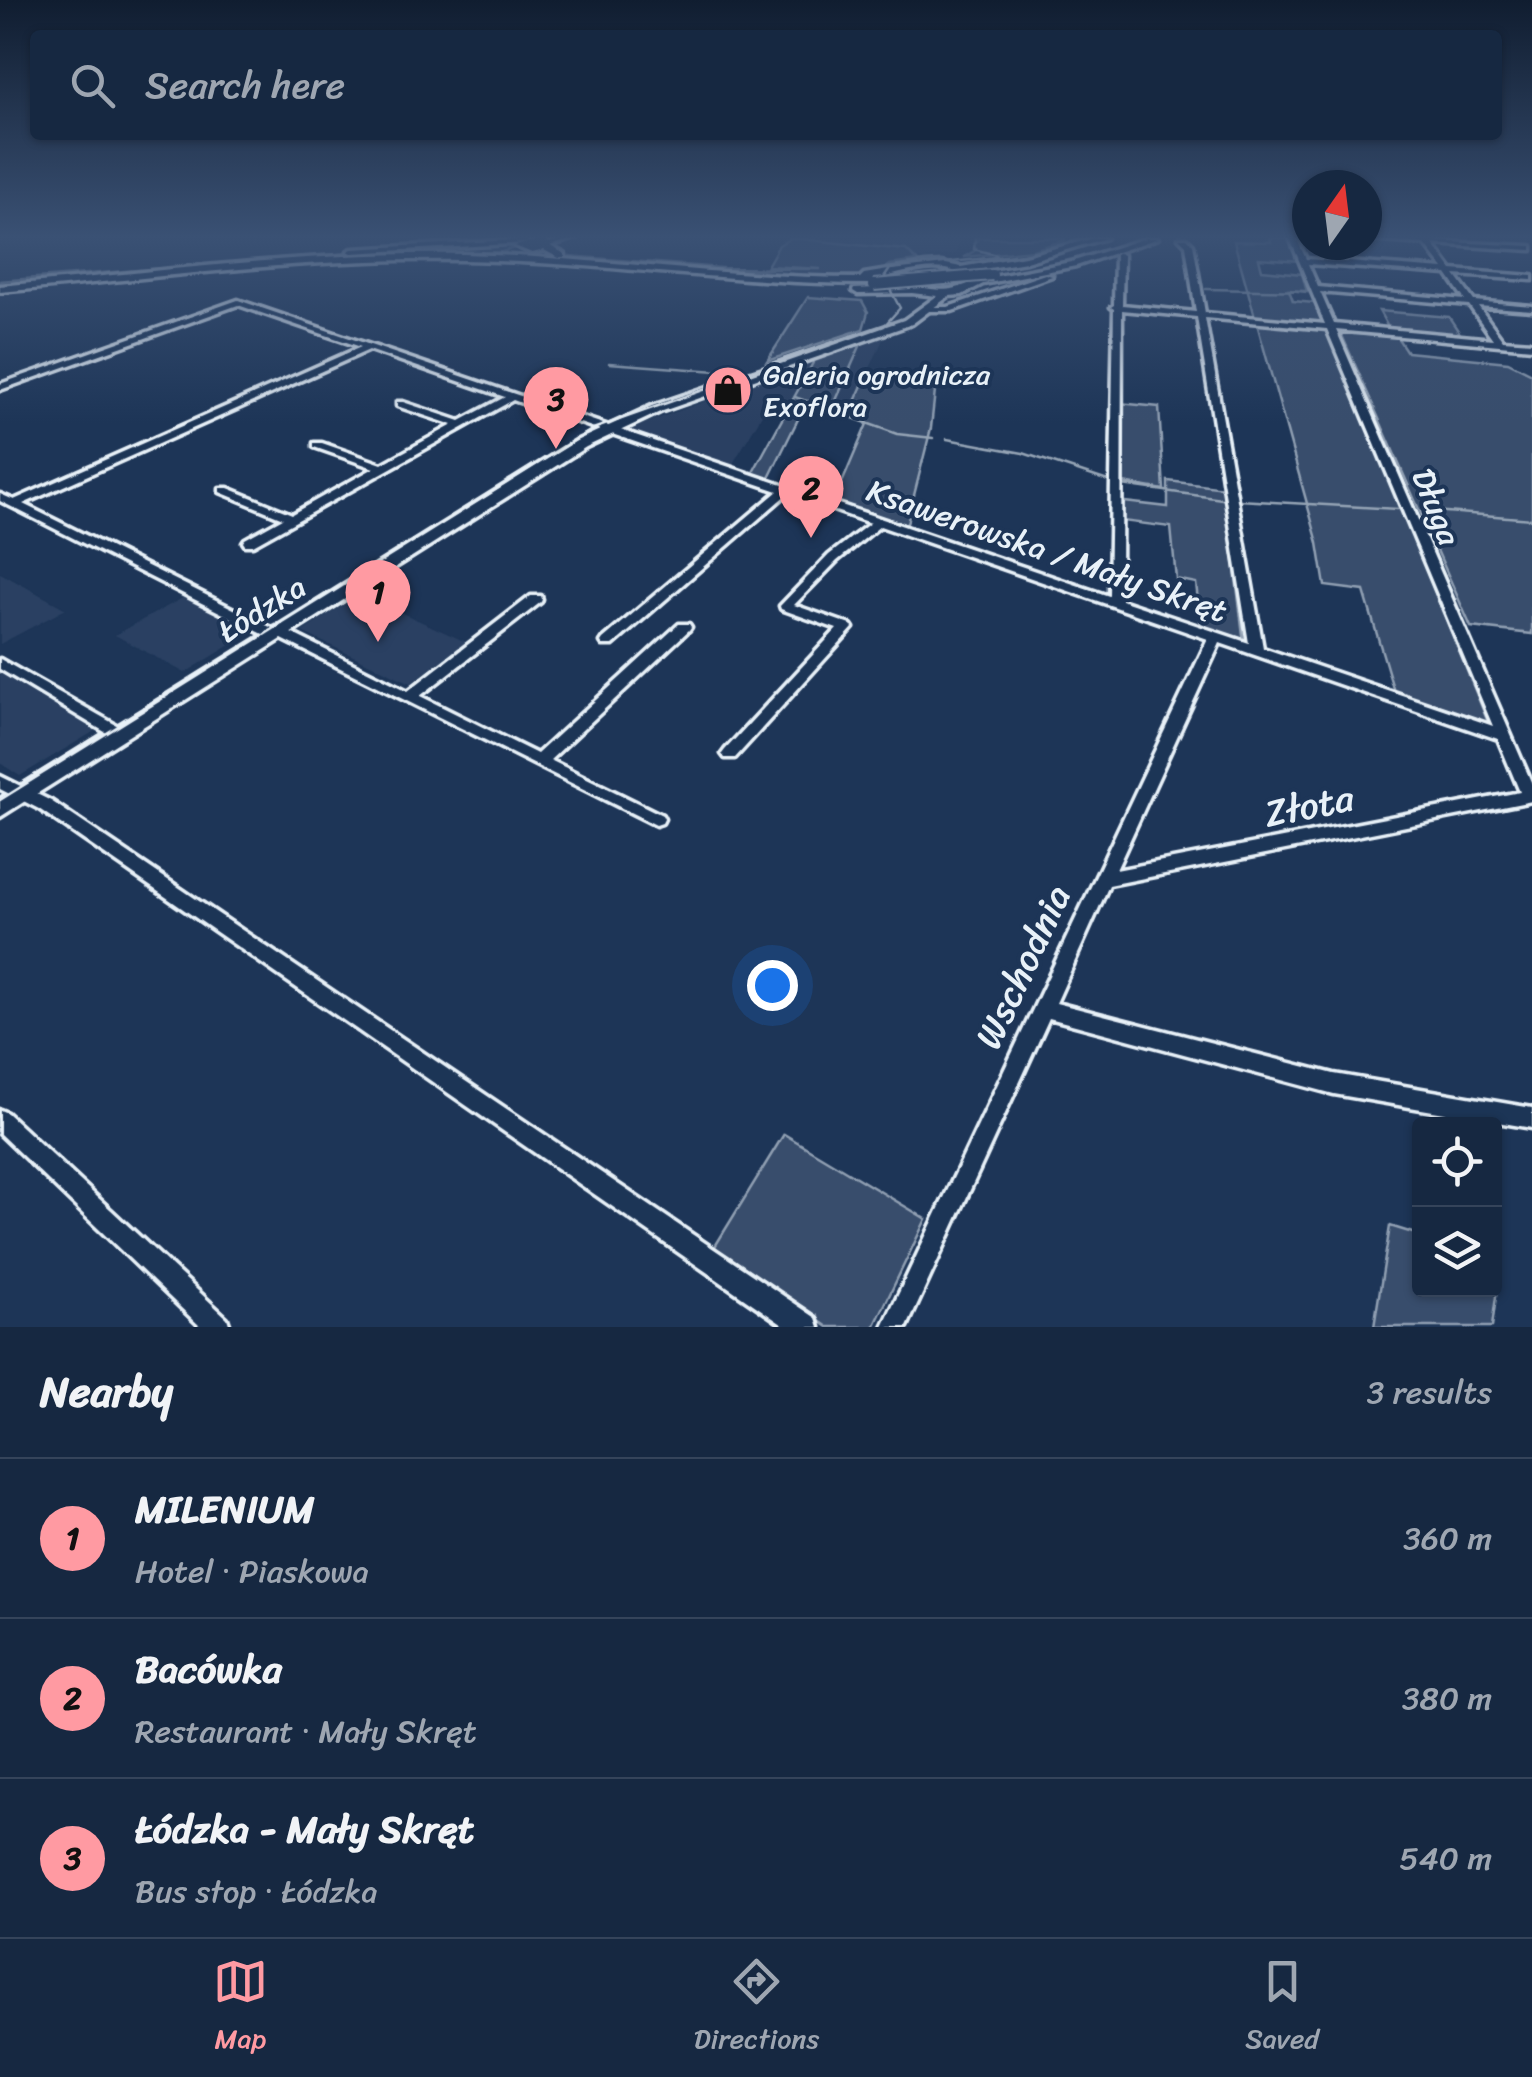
<!DOCTYPE html>
<meta charset="utf-8">
<style>
body{margin:0;font-family:Sriracha,sans-serif;background:#1f3048;color:#f1f3f6}
.controls{position:absolute;right:30px;bottom:30px;display:grid;overflow:hidden;border-radius:10px;box-shadow:0 2px 8px #0004}
.controls button{width:90px;height:90px;display:grid;place-items:center;padding:0;border:0;border-bottom:2px solid #35445a;background:#162841;color:#f1f3f6;font:50px sans-serif}
.compass{position:absolute;left:1292px;top:170px;width:90px;height:90px;border-radius:50%;background:#162841;box-shadow:0 2px 8px #0004;rotate:14deg}
.you{position:absolute;left:772px;top:985px;width:35px;height:35px;margin:-25px;border:8px solid #fff;border-radius:50%;background:#1a73e8;box-shadow:0 0 0 15px #1a73e833}
.badge{display:grid;place-items:center;width:65px;height:65px;border-radius:50%;background:#ff9aa2;color:#111;font-size:32px;font-weight:700}
.pin{position:absolute;translate:-50% -82px;filter:drop-shadow(0 2px 5px #0008)}
.pin::after{content:'';position:absolute;top:52px;width:35px;height:30px;background:inherit;clip-path:polygon(0 0,100% 0,50% 100%)}
.list{margin:0;padding:0;list-style:none}
h2{display:flex;justify-content:space-between;align-items:center;height:130px;margin:0;padding:0 40px;font-size:42px}
h2 small{font-size:32px;font-weight:400;color:#9ea6b1}
.list li{display:grid;grid-template-columns:65px 1fr auto;gap:30px;align-items:center;box-sizing:border-box;height:160px;padding:0 40px;border-top:2px solid #35445a}
.list b{display:block;font-size:38px;white-space:nowrap}
.list p{margin:0;font-size:32px;white-space:nowrap;color:#9ea6b1}
.list em{font-size:32px;font-style:normal;color:#9ea6b1}
.icon{flex:none;width:55px;height:55px;fill:none;stroke:currentColor;stroke-width:2;stroke-linecap:round;stroke-linejoin:round}
.map{position:relative;flex:none;width:1532px;height:1327px;overflow:hidden}
.search{position:absolute;background:#162841;box-shadow:0 2px 8px #0004;left:30px;right:30px;top:30px;height:110px;display:flex;align-items:center;gap:25px;box-sizing:border-box;padding:0 35px;border-radius:10px;color:#9ea6b1;font-size:38px}
.sheet{height:610px;background:#162841}
nav{display:flex;justify-content:space-around;align-items:center;box-sizing:border-box;height:140px;border-top:2px solid #35445a;background:#162841;font-size:28px;color:#9ea6b1}
nav a{display:grid;justify-items:center;gap:5px}
nav .on{color:#ff9aa2}
.map>svg:first-child{display:block}
.built{fill:#2a4162}
.green{fill:#374d6c;stroke:#909fb2;stroke-width:2.5}
.lines{fill:none;stroke-linecap:round;stroke-linejoin:round}
.stream{stroke:#95a4b5;stroke-width:2.5}
.minor-casing{stroke:#e8f1f8;stroke-width:7}
.major-casing{stroke:#e8f1f8;stroke-width:7}
.minor{fill:#1d3557;fill-rule:evenodd}
.major{fill:#1d3557;fill-rule:evenodd}
.tram{stroke:#e8f1f8;stroke-width:2.5}
.major-bridge-casing{stroke:#e8f1f8;stroke-width:14;stroke-linecap:butt}
.major-bridge{stroke:#1d3557;stroke-width:10}
.labels{text-anchor:middle;dominant-baseline:central;stroke-width:8;stroke-linejoin:round;paint-order:stroke}
.far-poi-label{font-size:28px;fill:#e8f1f8;stroke:#1d3557;text-anchor:start}
.street-label{font-size:32px;fill:#e8f1f8;stroke:#1d3557}
.near-street-label{font-size:38px;fill:#e8f1f8;stroke:#1d3557}
</style>
<div class="map">
<svg width="1532" height="1327" viewBox="0 0 1532 1327">
<rect width="100%" height="100%" fill="#1d3557"/>
<filter id="ink" filterUnits="userSpaceOnUse"><feTurbulence type="fractalNoise" baseFrequency=".01" numOctaves="2"/><feDisplacementMap in="SourceGraphic" scale="20" xChannelSelector="R" yChannelSelector="G"/><feConvolveMatrix kernelMatrix="1 2 1 2 8 2 1 2 1" color-interpolation-filters="sRGB"/></filter>
<g filter="url(#ink)">
<g class="built">
<polygon points="791,238 961,238 955,254 916,260 779,245"/>
<polygon points="884,337 850,413 833,407 861,344"/>
<polygon points="814,361 782,415 763,413 731,467 624,431"/>
<polygon points="0,573 66,609 0,644"/>
<polygon points="360,594 466,642 411,683 302,632"/>
<polygon points="188,595 257,629 185,673 115,635"/>
<polygon points="0,669 98,729 20,776 0,763"/>
</g>
<g class="green">
<polygon points="791,238 906,250 917,261 890,265 877,275 822,276 569,256 708,268 821,269 767,266 779,245"/>
<polygon points="979,238 1064,238 1065,240 1033,250 964,257 976,250 974,244"/>
<polygon points="1270,238 1291,238 1301,261 1259,258 1262,270 1302,274 1307,292 1289,290 1293,301 1314,303 1327,328 1490,727 1395,695 1364,591 1325,586 1318,543 1234,241 1271,242"/>
<polygon points="475,243 517,247 502,252 319,257 0,287 0,281"/>
<polygon points="808,297 862,301 868,312 863,329 767,361"/>
<polygon points="1379,311 1449,317 1461,335 1389,329"/>
<polygon points="1341,333 1397,337 1407,352 1508,362 1532,374 1532,634 1471,627"/>
<polygon points="861,344 833,407 807,401 768,480 752,474 814,361"/>
<polygon points="867,374 936,382 931,428 906,527 834,502 867,424 867,419 850,413"/>
<polygon points="1119,403 1159,407 1164,490 1123,483"/>
<polygon points="1168,481 1225,488 1244,643 1201,628 1196,583 1176,579 1171,527 1122,521 1124,502 1168,507"/>
<polygon points="784,1134 926,1219 874,1327 828,1327 714,1248"/>
<polygon points="1390,1226 1419,1235 1420,1290 1494,1290 1495,1256 1501,1258 1492,1327 1374,1327"/>
</g>
<g class="lines">
<g class="stream">
<polyline points="1206,289 1309,291"/>
<polyline points="609,363 717,371"/>
<polyline points="724,371 733,374"/>
<polyline points="795,397 897,434 933,438"/>
<polyline points="947,439 1023,453 1111,482"/>
<polyline points="1122,485 1229,500"/>
<polyline points="1238,500 1398,509"/>
<polyline points="1434,511 1532,519"/>
</g>
<g class="minor-casing">
<g id="minor">
<polygon points="566,238 576,238 549,246 545,244"/>
<path d="M1179,238H1187L1193,244L1205,313L1325,324L1290,238H1296L1306,259L1444,269L1425,244L1369,240L1367,238L1532,246V250L1433,244L1452,270L1532,276V280L1455,275L1474,301L1532,306V310L1478,306L1503,340L1532,342V348L1336,330L1532,784V801L1109,885L1056,1003L1334,1074L1532,1108V1128L1334,1094L1049,1018L907,1327H883L1208,639L880,526L837,561L794,605L851,625L853,628L735,758H725L722,754L725,750L837,629L781,609L780,606L829,555L870,523L787,494L613,645H603L601,642L603,639L778,491L513,400L253,545H245L243,542L245,539L283,518L220,492V488H228L292,514L374,468L314,447V443H322L382,464L453,425L397,406V402H403L460,421L505,397L369,350L23,504L276,630H285L408,691L531,596H541L542,599L541,602L420,696L537,754L679,624H689L691,627L689,630L550,760L662,815L664,819L662,823L656,825L280,638H271L0,501V494L14,500L361,347L238,305L0,390V384L238,300L1109,596L1114,309L1111,307L1114,305L1115,255L1119,253L1123,255L1122,305L1196,312L1186,245ZM1308,264L1447,274L1465,300L1318,287ZM1320,292L1469,305L1493,339L1334,324ZM1122,310L1197,317L1249,643L1121,600ZM1205,318L1327,329L1493,726L1263,648ZM1220,643L1498,739L1520,792L1116,870Z"/>
<polygon points="530,239 527,243 352,253 348,251 352,249"/>
<polygon points="1045,274 1052,276 952,311 929,311 925,309 929,307 948,307"/>
<polygon points="0,659 125,730 127,734 125,738 115,738 0,669"/>
<polygon points="0,776 51,801 816,1318 819,1327 786,1327 39,809 0,789"/>
<polygon points="0,1110 7,1113 227,1318 230,1327 201,1327 0,1134"/>
</g>
</g>
<g class="major-casing">
<g id="major">
<polygon points="545,238 552,247 565,254 565,258 559,258 544,250 532,253 515,246"/>
<path d="M1094,238H1106L1026,262L970,271L977,280L1071,262L1146,238H1158L1076,266L983,284L962,295L949,296L912,324L660,412L586,447L0,817V799L576,441L652,406L904,320L937,296L912,293L858,294L853,291L854,289L899,287L895,284L900,281C924,289 946,295 970,283C950,256 904,273 876,279L879,281L874,284C737,284 601,262 463,260C308,257 154,278 0,292V286C154,272 309,251 464,254C596,257 727,278 860,278L864,274L925,264L941,263L961,267L1025,256Z"/>
</g>
</g>
<use href="#minor" class="minor"/>
<use href="#major" class="major"/>
<g class="tram">
<polyline points="975,238 974,249 996,255"/>
<polyline points="0,800 593,429 884,326 900,308 884,278 890,269 1031,253 1088,238"/>
</g>
<g class="major-bridge-casing">
<polyline id="major-bridge" points="874,285 992,275"/>
</g>
<use href="#major-bridge" class="major-bridge"/>
</g>
</g>
<linearGradient id="sky" x2="0" y2="1"><stop stop-color="#101d30"/><stop offset="0.56" stop-color="#3a5174"/><stop offset="1" stop-color="#3a5174" stop-opacity="0"/></linearGradient>
<rect width="1532" height="423" fill="url(#sky)"/>
<defs>
<g id="shop-disc" transform="scale(2.5)"><circle r="9.5" fill="#ff9aa2" stroke="#1d3557"/><path d="M-5-2.5h2.3a2.7 3.5 0 0 1 5.4 0H5L5.5 6h-11ZM-1.5-2.5h3a1.5 2.3 0 0 0-3 0Z" fill="#111"/></g>
</defs>
<g fill-rule="evenodd">
<use href="#shop-disc" x="728" y="390"/>
</g>
<g class="labels">
<g class="far-poi-label">
<text x="763" y="374">Galeria ogrodnicza<tspan x="763" dy="32">Exoflora</tspan></text>
</g>
<g class="street-label">
<text transform="translate(1436 507) rotate(68)">Długa</text>
<text transform="translate(1047 551) rotate(19)">Ksawerowska / Mały Skręt</text>
<text transform="translate(262 609) rotate(-32)">Łódzka</text>
</g>
<g class="near-street-label">
<text transform="translate(1309 806) rotate(-11)">Złota</text>
<text transform="translate(1023 967) rotate(-65)">Wschodnia</text>
</g>
</g>
</svg>
<div class="controls">
<button><svg class="icon" aria-label="locate" viewBox="0 0 24 24"><circle cx="12" cy="12" r="6"/><path d="M12 2v4M12 18v4M2 12h4M18 12h4"/></svg></button>
<button><svg class="icon" aria-label="layers" viewBox="0 0 24 24"><path d="M12 4l9 5-9 5-9-5zM3 14l9 5 9-5"/></svg></button>
</div>
<svg class="compass" viewBox="-18 -18 36 36"><path d="M0-13l5 13h-10z" fill="#e53935"/><path d="M0 13l5-13h-10z" fill="#9ea6b1"/></svg>
<div class="you"></div>
<div class="pin badge" style="left:378px;top:642px">1</div>
<div class="pin badge" style="left:811px;top:538px">2</div>
<div class="pin badge" style="left:556px;top:449px">3</div>
<div class="search"><svg class="icon" aria-label="search" viewBox="0 0 24 24"><circle cx="10" cy="10" r="6"/><path d="M15 15l6 6"/></svg>Search here</div>
</div>
<section class="sheet">
<h2>Nearby<small>3 results</small></h2>
<ul class="list">
<li><span class="badge">1</span><div><b>MILENIUM</b><p>Hotel · Piaskowa</p></div><em>360 m</em></li>
<li><span class="badge">2</span><div><b>Bacówka</b><p>Restaurant · Mały Skręt</p></div><em>380 m</em></li>
<li><span class="badge">3</span><div><b>Łódzka - Mały Skręt</b><p>Bus stop · Łódzka</p></div><em>540 m</em></li>
</ul>
</section>
<nav>
<a class="on"><svg class="icon" aria-label="map" viewBox="0 0 24 24"><path d="M3 6l6-2 6 2 6-2v14l-6 2-6-2-6 2zM9 4v14M15 6v14"/></svg>Map</a>
<a><svg class="icon" aria-label="directions" viewBox="0 0 24 24"><path d="M12 3l9 9-9 9-9-9zM9 14v-3h6M13 9l2 2-2 2"/></svg>Directions</a>
<a><svg class="icon" aria-label="saved" viewBox="0 0 24 24"><path d="M7 4h10v16l-5-4-5 4z"/></svg>Saved</a>
</nav>
